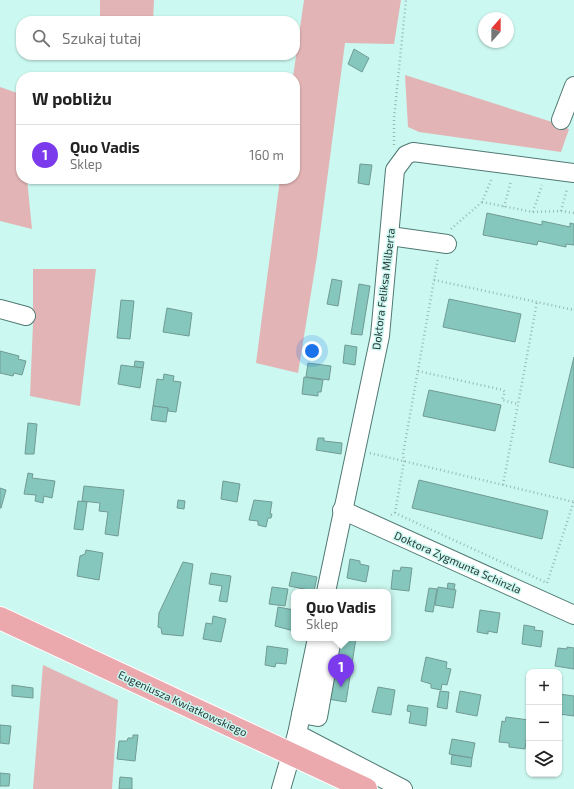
<!DOCTYPE html>
<html lang="pl">
<meta charset="utf-8">
<style>
body{margin:0;font-family:"Exo 2",sans-serif;background:#f2f2f2;color:#222}
.controls{position:absolute;right:12px;bottom:12px;display:grid;overflow:hidden;border-radius:8px;box-shadow:0 1px 3px #0004}
.controls button{width:36px;height:36px;display:grid;place-items:center;padding:0;border:0;border-bottom:1px solid #e0e0e0;background:#fff;color:#222;font:20px sans-serif}
.compass{position:absolute;left:478px;top:12px;width:36px;height:36px;border-radius:50%;background:#fff;box-shadow:0 1px 3px #0004;rotate:21deg}
.you{position:absolute;left:312px;top:351px;width:14px;height:14px;margin:-10px;border:3px solid #fff;border-radius:50%;background:#1a73e8;box-shadow:0 0 0 6px #1a73e833}
.badge{display:grid;place-items:center;width:26px;height:26px;border-radius:50%;background:#7c3aed;color:#fff;font-size:13px;font-weight:700}
.pin{position:absolute;translate:-50% -33px;filter:drop-shadow(0 1px 2px #0008)}
.pin::after{content:'';position:absolute;top:21px;width:14px;height:12px;background:inherit;clip-path:polygon(0 0,100% 0,50% 100%)}
.popup{position:absolute;left:291px;top:589px;width:100px;height:52px;box-sizing:border-box;display:grid;place-content:center;border-radius:8px;background:#fff;filter:drop-shadow(0 1px 3px #0005);font-size:13px;white-space:nowrap;color:#767676}
.popup b{font-size:15px;color:#222}
.popup::after{content:'';position:absolute;left:50%;top:100%;margin-left:-8px;border:8px solid transparent;border-top-color:#fff}
.list{margin:0;padding:0;list-style:none}
h2{display:flex;justify-content:space-between;align-items:center;height:52px;margin:0;padding:0 16px;font-size:17px}
h2 small{font-size:13px;font-weight:400;color:#767676}
.list li{display:grid;grid-template-columns:26px 1fr auto;gap:12px;align-items:center;box-sizing:border-box;height:60px;padding:0 16px;border-top:1px solid #e0e0e0}
.list b{display:block;font-size:15px;white-space:nowrap}
.list p{margin:0;font-size:13px;white-space:nowrap;color:#767676}
.list em{font-size:13px;font-style:normal;color:#767676}
.icon{flex:none;width:22px;height:22px;fill:none;stroke:currentColor;stroke-width:2;stroke-linecap:round;stroke-linejoin:round}
.map{position:relative;flex:none;width:574px;height:789px;overflow:hidden}
.search{position:absolute;background:#fff;box-shadow:0 1px 3px #0004;left:16px;top:16px;width:284px;height:44px;display:flex;align-items:center;gap:10px;box-sizing:border-box;padding:0 14px;border-radius:16px;color:#767676;font-size:15px}
.panel{position:absolute;background:#fff;box-shadow:0 1px 3px #0004;left:16px;top:72px;width:284px;height:112px;border-radius:16px}
.map>svg:first-child{display:block}
.green{fill:#e3b4b5}
.building{fill:#85c7bd;stroke:#719b95}
.lines{fill:none;stroke-linecap:round;stroke-linejoin:round}
.minor-casing{stroke:#507973;stroke-width:20}
.major-casing{stroke:#fff;stroke-width:24}
.path{stroke:#97bbb5;stroke-width:2.5;stroke-dasharray:1 3;stroke-linecap:butt}
.minor{stroke:#fff;stroke-width:18}
.major{stroke:#eba9ad;stroke-width:22}
.labels{text-anchor:middle;dominant-baseline:central;stroke-width:3;stroke-linejoin:round;paint-order:stroke}
.street-label{font-size:11px;fill:#273836;stroke:#cbf8f0}
</style>
<div class="map">
<svg width="574" height="789" viewBox="0 0 574 789">
<rect width="100%" height="100%" fill="#cbf8f0"/>
<g class="green">
<polygon points="100,0 154,0 153,21 100,21"/>
<polygon points="304,0 401,0 394,44 345,43 317,256 298,373 256,363 280,179 295,179 295,77 293,77"/>
<polygon points="405,75 549,121 569,129 561,152 419,132 408,127"/>
<polygon points="0,87 17,93 21,126 21,179 27,179 32,229 0,221"/>
<polygon points="33,269 96,269 80,406 30,396 33,324"/>
<polygon points="43,665 118,700 112,789 33,789"/>
</g>
<g class="building">
<polygon points="354,49 369,58 362,72 348,64"/>
<polygon points="360,164 372,165 369,185 358,183"/>
<polygon points="487,213 542,225 542,221 570,227 570,223 574,224 574,245 566,244 566,247 538,241 537,245 483,235"/>
<polygon points="332,279 342,281 338,306 327,304"/>
<polygon points="359,284 370,286 362,335 351,334"/>
<polygon points="449,299 521,314 515,342 443,327"/>
<polygon points="121,300 134,301 130,339 117,338"/>
<polygon points="167,308 192,313 189,336 163,332"/>
<polygon points="345,345 357,347 355,365 343,363"/>
<polygon points="0,351 19,356 18,359 26,361 22,375 14,373 13,376 0,373"/>
<polygon points="574,357 574,468 549,462"/>
<polygon points="135,361 144,362 143,368 134,367"/>
<polygon points="308,363 331,366 329,380 306,377"/>
<polygon points="121,365 143,368 140,388 118,384"/>
<polygon points="164,374 174,376 173,381 181,382 176,412 168,411 168,408 153,406 157,379 163,380"/>
<polygon points="304,377 323,380 321,392 318,392 318,396 302,394"/>
<polygon points="429,390 501,405 495,431 423,416"/>
<polygon points="153,406 168,408 166,422 151,420"/>
<polygon points="28,423 37,424 34,454 25,454"/>
<polygon points="318,438 324,438 324,441 342,443 341,454 316,450"/>
<polygon points="28,473 33,474 32,478 55,481 52,498 44,496 43,503 35,501 36,495 24,494"/>
<polygon points="419,480 548,511 542,539 412,508"/>
<polygon points="223,481 240,484 237,502 221,499"/>
<polygon points="84,486 124,490 118,536 105,534 108,512 99,511 100,503 82,501"/>
<polygon points="0,488 6,490 1,508 0,508"/>
<polygon points="178,500 185,501 184,509 177,508"/>
<polygon points="254,500 272,502 270,514 272,514 271,518 268,518 266,527 258,525 258,521 249,520"/>
<polygon points="78,501 87,502 83,530 74,529"/>
<polygon points="86,550 103,553 99,580 77,576 80,556 85,554"/>
<polygon points="350,559 360,561 360,564 369,566 366,582 347,578"/>
<polygon points="183,562 193,564 183,636 162,634 161,628 158,627 159,613"/>
<polygon points="401,567 412,568 409,591 391,589 393,570 400,571"/>
<polygon points="292,572 317,577 314,591 289,586"/>
<polygon points="211,573 231,576 227,602 219,601 222,586 209,584"/>
<polygon points="448,583 455,584 454,590 447,589"/>
<polygon points="272,587 288,589 285,606 269,604"/>
<polygon points="438,587 456,590 453,608 435,605"/>
<polygon points="429,588 437,589 433,612 425,611"/>
<polygon points="278,607 294,610 294,631 275,626"/>
<polygon points="480,610 500,613 497,633 488,631 488,634 477,632"/>
<polygon points="213,616 226,619 221,642 203,639 206,623 212,624"/>
<polygon points="524,625 535,627 534,630 543,631 541,647 522,644"/>
<polygon points="337,638 356,638 346,702 328,699"/>
<polygon points="267,646 288,649 286,664 276,663 275,667 265,665"/>
<polygon points="567,647 574,648 574,669 555,666 558,648 567,649"/>
<polygon points="426,657 447,662 446,668 451,669 447,685 442,684 441,690 431,688 431,684 421,681"/>
<polygon points="12,685 33,688 33,698 12,696"/>
<polygon points="378,687 395,690 391,715 372,712"/>
<polygon points="440,691 449,692 447,709 437,707"/>
<polygon points="460,691 481,695 477,716 456,712"/>
<polygon points="559,694 574,696 574,716 559,714"/>
<polygon points="408,705 428,708 426,726 409,723 411,712 407,711"/>
<polygon points="506,717 529,720 525,749 509,747 509,743 499,742 502,721 505,722"/>
<polygon points="0,725 11,726 9,744 0,743"/>
<polygon points="133,735 138,735 135,761 117,759 119,741 127,741 128,738 133,738"/>
<polygon points="452,739 475,743 472,758 449,754"/>
<polygon points="452,755 472,758 471,767 451,764"/>
<polygon points="0,773 10,774 9,786 0,786"/>
<polygon points="120,777 132,778 132,789 119,789"/>
</g>
<g class="lines">
<g class="minor-casing">
<g id="minor">
<polyline points="561,120 574,86"/>
<polyline points="390,236 447,244"/>
<polyline points="0,309 26,316"/>
<polyline points="342,510 574,615"/>
<polyline points="326,592 380,336 395,170 406,155 413,152 574,173"/>
<polyline points="301,714 318,717 332,638"/>
<polyline points="297,734 403,789"/>
<polyline points="281,789 297,734 317,638"/>
</g>
</g>
<g class="major-casing">
<polyline id="major" points="0,618 366,789"/>
</g>
<g class="path">
<polyline points="394,145 394,118 406,0"/>
<polyline points="482,202 533,212 561,211 574,213"/>
<polyline points="504,207 511,181"/>
<polyline points="561,211 567,189"/>
<polyline points="533,212 542,185"/>
<polyline points="451,229 482,202 492,178"/>
<polyline points="434,280 574,310"/>
<polyline points="418,371 503,390 505,392 502,400 518,404"/>
<polyline points="370,453 574,502"/>
<polyline points="503,485 537,302"/>
<polyline points="395,513 404,461 403,454 438,258"/>
<polyline points="391,515 395,513 547,583 574,501"/>
</g>
<use href="#minor" class="minor"/>
<use href="#major" class="major"/>
</g>
<g class="labels">
<g class="street-label">
<text transform="translate(383 289) rotate(-83)">Doktora Feliksa Milberta</text>
<text transform="translate(458 562) rotate(24)">Doktora Zygmunta Schinzla</text>
<text transform="translate(183 703) rotate(25)">Eugeniusza Kwiatkowskiego</text>
</g>
</g>
</svg>
<div class="controls">
<button>+</button>
<button>−</button>
<button><svg class="icon" aria-label="layers" viewBox="0 0 24 24"><path d="M12 4l9 5-9 5-9-5zM3 14l9 5 9-5"/></svg></button>
</div>
<svg class="compass" viewBox="-18 -18 36 36"><path d="M0-13l5 13h-10z" fill="#e53935"/><path d="M0 13l5-13h-10z" fill="#767676"/></svg>
<div class="you"></div>
<div class="pin badge" style="left:341px;top:687px">1</div>
<div class="popup"><b>Quo Vadis</b>Sklep</div>
<div class="search"><svg class="icon" aria-label="search" viewBox="0 0 24 24"><circle cx="10" cy="10" r="6"/><path d="M15 15l6 6"/></svg>Szukaj tutaj</div>
<section class="panel">
<h2>W pobliżu<small></small></h2>
<ul class="list">
<li><span class="badge">1</span><div><b>Quo Vadis</b><p>Sklep</p></div><em>160 m</em></li>
</ul>
</section>
</div>
